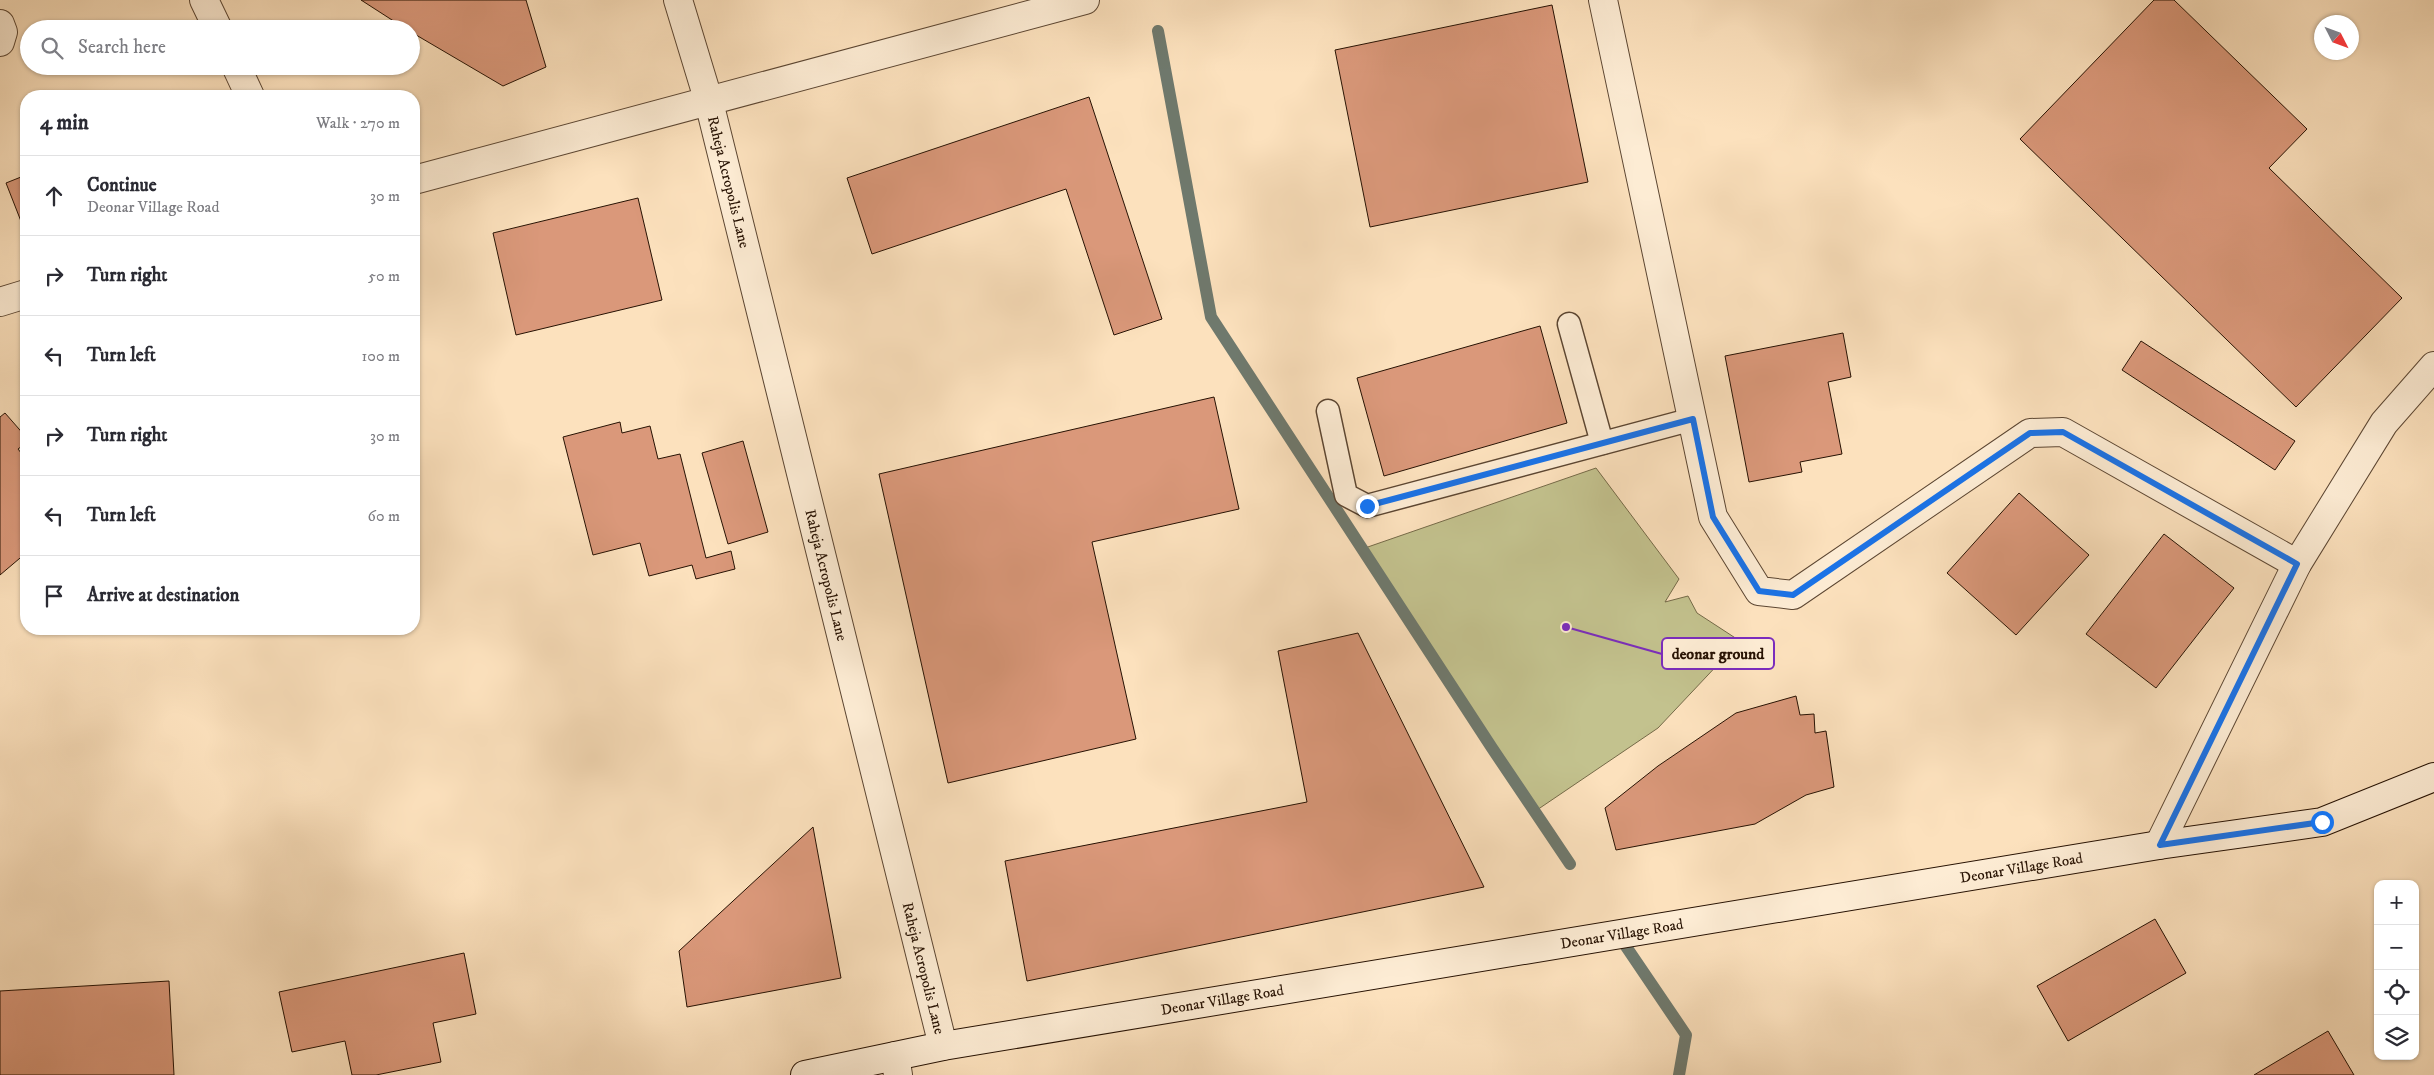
<!DOCTYPE html>
<meta charset="utf-8">
<style>
body{margin:0;font-family:"IM FELL DW Pica",serif;background:#f2f2f3;color:#2b2b33}
.controls{position:absolute;right:15px;bottom:15px;display:grid;overflow:hidden;border-radius:10px;box-shadow:0 1px 4px #0004}
.controls button{width:45px;height:45px;display:grid;place-items:center;padding:0;border:0;border-bottom:1px solid #e1e1e2;background:#fff;color:#2b2b33;font:25px sans-serif}
.compass{position:absolute;left:2314px;top:15px;width:45px;height:45px;border-radius:50%;background:#fff;box-shadow:0 1px 4px #0004;rotate:132deg}
.stop{position:absolute;width:15px;height:15px;margin:-11px;border:4px solid #1a73e8;border-radius:50%;background:#fff}
.stop.end{background:#1a73e8;border-color:#fff;box-shadow:0 1px 5px #0008}
.list{margin:0;padding:0;list-style:none}
h2{display:flex;justify-content:space-between;align-items:center;height:65px;margin:0;padding:0 20px;font-size:21px}
h2 small{font-size:16px;font-weight:400;color:#7c7c81}
.list li{display:grid;grid-template-columns:32px 1fr auto;gap:15px;align-items:center;box-sizing:border-box;height:80px;padding:0 20px;border-top:1px solid #e1e1e2}
.list b{display:block;font-size:19px;white-space:nowrap}
.list p{margin:0;font-size:16px;white-space:nowrap;color:#7c7c81}
.list em{font-size:16px;font-style:normal;color:#7c7c81}
.icon{flex:none;width:28px;height:28px;fill:none;stroke:currentColor;stroke-width:2;stroke-linecap:round;stroke-linejoin:round}
.map{position:relative;flex:none;width:2434px;height:1075px;overflow:hidden}
.search{position:absolute;background:#fff;box-shadow:0 1px 4px #0004;left:20px;top:20px;width:400px;height:55px;display:flex;align-items:center;gap:12px;box-sizing:border-box;padding:0 18px;border-radius:28px;color:#7c7c81;font-size:19px}
.panel{position:absolute;background:#fff;box-shadow:0 1px 4px #0004;left:20px;top:90px;width:400px;height:545px;border-radius:20px}
.map>svg:first-child{display:block}
.green{fill:#c3c28e;stroke:#756a48}
.lines{fill:none;stroke-linecap:round;stroke-linejoin:round}
.stream{stroke:#6f796d;stroke-width:12}
.building{fill:#da987a;stroke:#271203}
.lane-casing{stroke:#5c4632;stroke-width:25}
.street-casing{stroke:#5c4632;stroke-width:30}
.secondary-casing{stroke:#271203;stroke-width:30}
.lane{stroke:#fdecd4;stroke-width:22}
.street{stroke:#fdecd4;stroke-width:28}
.secondary{stroke:#fdecd4;stroke-width:28}
.route{stroke:#1a73e8;stroke-width:6}
.labels{text-anchor:middle;dominant-baseline:central;stroke-width:4;stroke-linejoin:round;paint-order:stroke}
.street-label{font-size:15px;fill:#271203;stroke:#fdecd4}
.leader{fill:none;stroke:#7b2cbf;stroke-width:2}
.callout-dot{fill:#7b2cbf;stroke:#fdecd4;stroke-width:2}
.callout{fill:#fdecd4;stroke:#7b2cbf;stroke-width:2}
.callout-label{font-size:16px;text-anchor:middle;font-weight:bold;fill:#271203}
</style>
<div class="map">
<svg width="2434" height="1075" viewBox="0 0 2434 1075">
<rect width="100%" height="100%" fill="#fce1bd"/>
<filter id="stains"><feTurbulence type="fractalNoise" baseFrequency=".004" numOctaves="4"/><feColorMatrix values="0 0 0 0 .2 0 0 0 0 .09 0 0 0 0 .02 0 0 0 .5 -.17"/></filter>
<radialGradient id="worn" r=".72"><stop offset=".6" stop-color="#630" stop-opacity="0"/><stop offset="1" stop-color="#630" stop-opacity=".3"/></radialGradient>
<polygon class="green" points="1596,468 1679,579 1665,602 1688,596 1697,613 1740,641 1658,728 1534,812 1362,549"/>
<g class="lines">
<g class="stream">
<polyline points="1158,31 1211,317 1492,748 1570,864"/>
<polyline points="1625,945 1686,1035 1679,1075"/>
</g>
</g>
<g class="building">
<polygon points="361,0 526,0 546,67 503,86 411,32 411,29 406,29"/>
<polygon points="2154,0 2174,0 2307,129 2269,168 2402,298 2296,407 2020,139"/>
<polygon points="1552,5 1588,182 1370,227 1335,50"/>
<polygon points="1089,97 1162,319 1114,335 1066,189 872,254 847,178"/>
<polygon points="26,175 26,234 6,183"/>
<polygon points="638,198 662,300 516,335 493,233"/>
<polygon points="1540,326 1567,423 1384,476 1357,378"/>
<polygon points="1843,333 1851,377 1828,382 1842,454 1800,462 1802,472 1749,482 1725,356"/>
<polygon points="2141,341 2295,441 2275,470 2122,370"/>
<polygon points="1214,397 1239,509 1092,542 1136,739 948,783 879,474"/>
<polygon points="5,413 26,437 26,443 18,449 26,459 26,553 0,575 0,417"/>
<polygon points="620,422 622,433 650,426 658,459 680,454 706,558 731,551 735,569 696,579 692,565 649,576 640,543 593,555 563,437"/>
<polygon points="743,441 768,532 728,544 702,453"/>
<polygon points="2019,493 2089,555 2016,635 1947,573"/>
<polygon points="2164,534 2234,588 2156,688 2086,634"/>
<polygon points="1358,633 1484,887 1027,981 1005,861 1307,802 1278,651"/>
<polygon points="1796,696 1800,715 1814,714 1815,733 1826,731 1834,787 1806,795 1755,824 1616,850 1605,808 1658,766 1736,713"/>
<polygon points="813,827 841,978 687,1007 679,951"/>
<polygon points="2155,919 2186,973 2068,1041 2037,986"/>
<polygon points="464,953 476,1014 433,1023 441,1062 376,1075 352,1075 345,1041 292,1052 279,992"/>
<polygon points="169,981 174,1075 0,1075 0,991"/>
<polygon points="2328,1031 2354,1075 2254,1075"/>
</g>
<g class="lines">
<g class="lane-casing">
<g id="lane">
<polyline points="1569,324 1602,443"/>
<polyline points="1328,411 1346,495 1367,506 1693,419"/>
</g>
</g>
<g class="street-casing">
<g id="street">
<polyline points="204,0 218,29"/>
<path id="s1" d="M678,0L709,102L943,1046"/>
<polyline points="1603,0 1713,517 1759,591 1793,595 2030,433 2063,432 2297,564"/>
<polyline points="0,24 3,32 0,42"/>
<polyline points="236,66 250,96"/>
<polyline points="414,180 1085,0"/>
<polyline points="0,302 26,294"/>
<polyline points="2159,845 2297,564 2384,423 2434,366"/>
<polyline points="895,1056 898,1075"/>
</g>
</g>
<g class="secondary-casing">
<g id="secondary">
<path id="s2" d="M805,1075L943,1046L2159,845L2322,822L2434,777"/>
</g>
</g>
<use href="#lane" class="lane"/>
<use href="#street" class="street"/>
<use href="#secondary" class="secondary"/>
</g>
<g class="lines">
<polyline class="route" points="1367,506 1693,419 1713,517 1759,591 1793,595 2030,433 2063,432 2297,564 2160,845 2322,822"/>
</g>
<g class="labels">
<g class="street-label">
<text stroke="none"><textPath href="#s1" startOffset="189">Raheja Acropolis Lane</textPath></text>
<text stroke="none"><textPath href="#s1" startOffset="594">Raheja Acropolis Lane</textPath></text>
<text stroke="none"><textPath href="#s2" startOffset="1234">Deonar Village Road</textPath></text>
<text stroke="none"><textPath href="#s2" startOffset="829">Deonar Village Road</textPath></text>
<text stroke="none"><textPath href="#s1" startOffset="999">Raheja Acropolis Lane</textPath></text>
<text stroke="none"><textPath href="#s2" startOffset="424">Deonar Village Road</textPath></text>
</g>
</g>
<path class="leader" d="M1566 627L1662 654"/>
<circle class="callout-dot" cx="1566" cy="627" r="5"/>
<rect class="callout" x="1662" y="638" width="112" height="31" rx="5"/>
<g class="callout-label">
<text x="1718" y="659">deonar ground</text>
</g>
<rect width="100%" height="100%" filter="url(#stains)"/>
<rect width="100%" height="100%" fill="url(#worn)"/>
</svg>
<div class="controls">
<button>+</button>
<button>−</button>
<button><svg class="icon" aria-label="locate" viewBox="0 0 24 24"><circle cx="12" cy="12" r="6"/><path d="M12 2v4M12 18v4M2 12h4M18 12h4"/></svg></button>
<button><svg class="icon" aria-label="layers" viewBox="0 0 24 24"><path d="M12 4l9 5-9 5-9-5zM3 14l9 5 9-5"/></svg></button>
</div>
<svg class="compass" viewBox="-18 -18 36 36"><path d="M0-13l5 13h-10z" fill="#e53935"/><path d="M0 13l5-13h-10z" fill="#7c7c81"/></svg>
<div class="stop" style="left:2322px;top:822px"></div>
<div class="stop end" style="left:1367px;top:506px"></div>
<div class="search"><svg class="icon" aria-label="search" viewBox="0 0 24 24"><circle cx="10" cy="10" r="6"/><path d="M15 15l6 6"/></svg>Search here</div>
<section class="panel">
<h2>4 min<small>Walk · 270 m</small></h2>
<ul class="list">
<li><svg class="icon" aria-label="ahead" viewBox="0 0 24 24"><path d="M12 20V5M6 11l6-6 6 6"/></svg><div><b>Continue</b><p>Deonar Village Road</p></div><em>30 m</em></li>
<li><svg class="icon" aria-label="right" viewBox="0 0 24 24"><path d="M7 20v-9h11M14 6l5 5-5 5"/></svg><div><b>Turn right</b></div><em>50 m</em></li>
<li><svg class="icon" aria-label="left" viewBox="0 0 24 24"><path d="M17 20v-9H6M10 6l-5 5 5 5"/></svg><div><b>Turn left</b></div><em>100 m</em></li>
<li><svg class="icon" aria-label="right" viewBox="0 0 24 24"><path d="M7 20v-9h11M14 6l5 5-5 5"/></svg><div><b>Turn right</b></div><em>30 m</em></li>
<li><svg class="icon" aria-label="left" viewBox="0 0 24 24"><path d="M17 20v-9H6M10 6l-5 5 5 5"/></svg><div><b>Turn left</b></div><em>60 m</em></li>
<li><svg class="icon" aria-label="arrive" viewBox="0 0 24 24"><path d="M6 21V4h12l-3 4 3 4H6"/></svg><div><b>Arrive at destination</b></div></li>
</ul>
</section>
</div>
